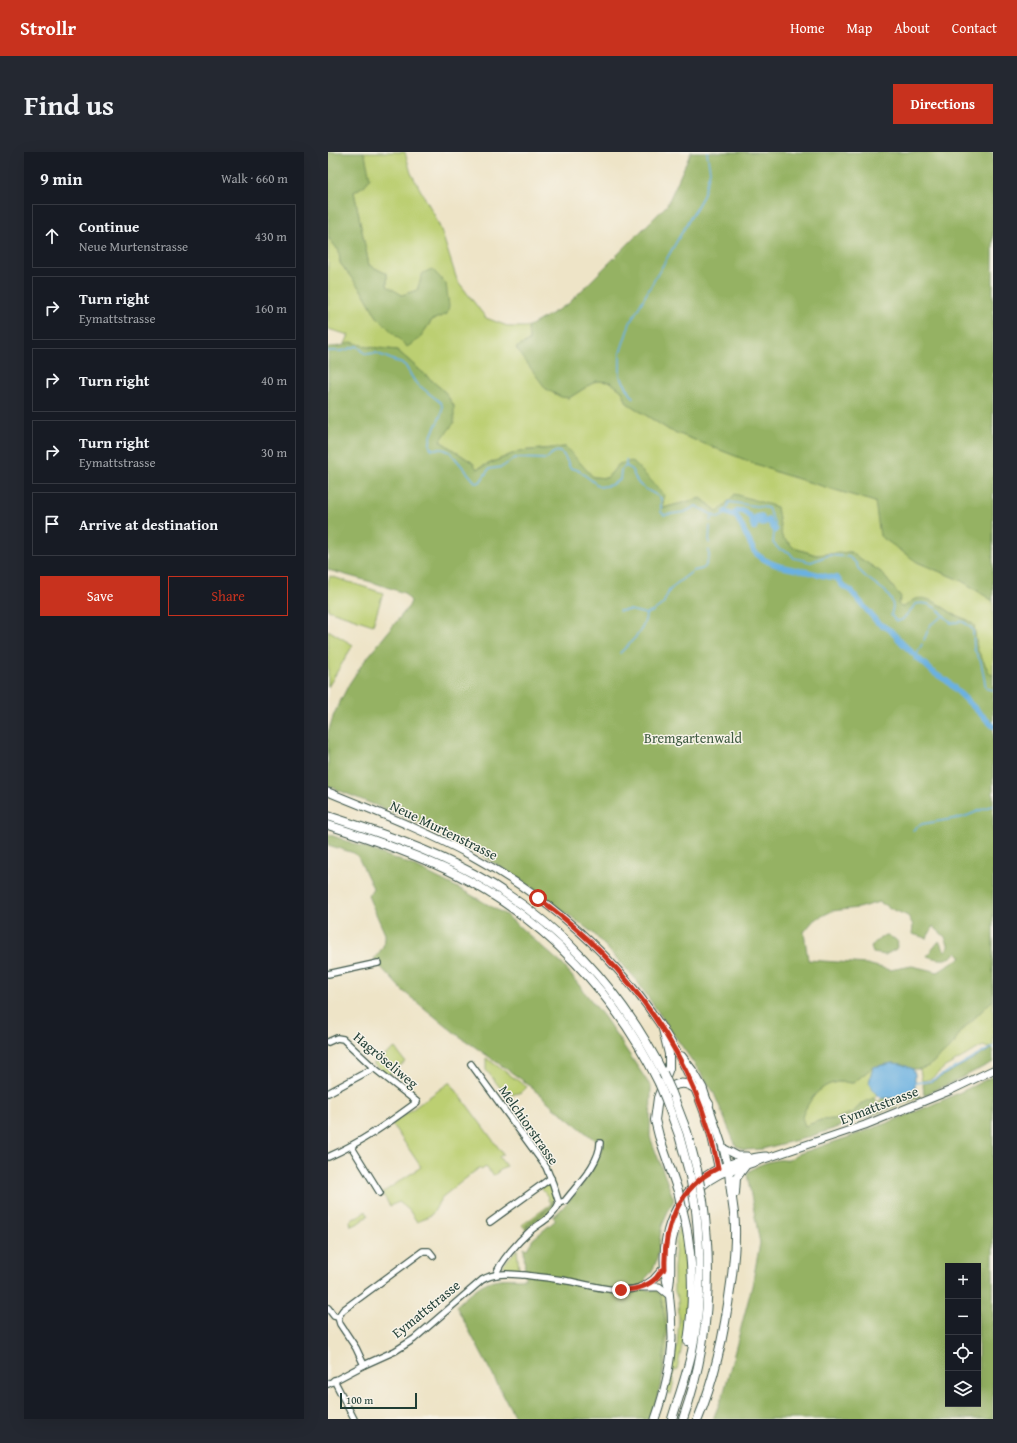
<!DOCTYPE html>
<meta charset="utf-8">
<style>
body{margin:0;font-family:"Gentium Book Plus",serif;background:#242831;color:#f1f3f6}
.controls{position:absolute;right:12px;bottom:12px;display:grid;overflow:hidden;border-radius:0px;box-shadow:0 4px 16px #0002}
.controls button{width:36px;height:36px;display:grid;place-items:center;padding:0;border:0;border-bottom:1px solid #363941;background:#171b24;color:#f1f3f6;font:20px sans-serif}
.scale{position:absolute;left:12px;bottom:10px;width:77px;box-sizing:border-box;padding-left:4px;border:2px solid #1f3d34;border-top:0;font-size:11px;line-height:14px;white-space:nowrap;color:#1f3d34;-webkit-text-stroke:3px #f7f3e8;paint-order:stroke}
.stop{position:absolute;width:12px;height:12px;margin:-9px;border:3px solid #c8321e;border-radius:50%;background:#fff}
.stop.end{background:#c8321e;border-color:#fff;box-shadow:0 1px 4px #0008}
.list{margin:0;padding:0;list-style:none}
h2{display:flex;justify-content:space-between;align-items:center;height:52px;margin:0;padding:0 16px;font-size:17px}
h2 small{font-size:13px;font-weight:400;color:#9ea1a6}
.list li{display:grid;grid-template-columns:26px 1fr auto;gap:12px;align-items:center;box-sizing:border-box;height:64px;margin:0 8px 8px;padding:0 8px;border:1px solid #363941;border-radius:0px}
.list b{display:block;font-size:15px;white-space:nowrap}
.list p{margin:0;font-size:13px;white-space:nowrap;color:#9ea1a6}
.list em{font-size:13px;font-style:normal;color:#9ea1a6}
.actions{display:flex;gap:8px;padding:12px 16px}
.actions a{flex:1;padding:9px 0;border:1px solid #c8321e;border-radius:0px;text-align:center;font-size:14px;color:#c8321e}
.actions .main{background:#c8321e;color:#fff}
.icon{flex:none;width:22px;height:22px;fill:none;stroke:currentColor;stroke-width:2;stroke-linecap:round;stroke-linejoin:round}
.map{position:relative;flex:none;width:665px;height:1267px;overflow:hidden;border-radius:0px}
header{display:flex;align-items:center;gap:24px;box-sizing:border-box;height:56px;padding:0 20px;background:#c8321e;color:#fff}
header strong{font-size:19px}
nav{display:flex;gap:22px;margin-inline-start:auto;font-size:14px}
.intro{display:flex;align-items:center;justify-content:space-between;box-sizing:border-box;height:96px;padding:0 24px}
h1{margin:0;font-size:28px}
.button{padding:10px 18px;border-radius:0px;background:#c8321e;color:#fff;font-size:14px;font-weight:700}
main{display:flex;gap:24px;padding:0 24px}
aside{flex:1;background:#171b24;border-radius:0px;box-shadow:0 4px 16px #0002}
.map>svg:first-child{display:block}
.green{fill:#bccf72;stroke:#6e8653}
.forest{fill:#95b264;stroke:#5a784c;fill-rule:evenodd}
.water{fill:#6ab1e1;stroke:#44778a}
.lines{fill:none;stroke-linecap:round;stroke-linejoin:round}
.stream{stroke:#6ab1e1;stroke-width:1.5}
.canal{stroke:#6ab1e1;stroke-width:5.5}
.minor-casing{stroke:#3e564a;stroke-width:8}
.major-casing{stroke:#3e564a;stroke-width:9}
.highway-casing{stroke:#3e564a;stroke-width:10}
.minor{stroke:#fff;stroke-width:5.5}
.major{stroke:#fff;stroke-width:7}
.highway{stroke:#fff;stroke-width:8}
.highway-bridge-casing{stroke:#3e564a;stroke-width:10;stroke-linecap:butt}
.highway-bridge{stroke:#fff;stroke-width:8}
.route{stroke:#c8321e;stroke-width:5}
.labels{text-anchor:middle;dominant-baseline:central;stroke-width:3;stroke-linejoin:round;paint-order:stroke}
.park-label{font-size:14px;fill:#3e5a40;stroke:#f7f3e8}
.street-label{font-size:14px;fill:#1f3d34;stroke:#f7f3e8}
</style>
<header>
<strong>Strollr</strong>
<nav><a>Home</a><a>Map</a><a>About</a><a>Contact</a></nav>
</header>
<div class="intro"><h1>Find us</h1><a class="button">Directions</a></div>
<main>
<aside>
<h2>9 min<small>Walk · 660 m</small></h2>
<ul class="list">
<li><svg class="icon" aria-label="ahead" viewBox="0 0 24 24"><path d="M12 20V5M6 11l6-6 6 6"/></svg><div><b>Continue</b><p>Neue Murtenstrasse</p></div><em>430 m</em></li>
<li><svg class="icon" aria-label="right" viewBox="0 0 24 24"><path d="M7 20v-9h11M14 6l5 5-5 5"/></svg><div><b>Turn right</b><p>Eymattstrasse</p></div><em>160 m</em></li>
<li><svg class="icon" aria-label="right" viewBox="0 0 24 24"><path d="M7 20v-9h11M14 6l5 5-5 5"/></svg><div><b>Turn right</b></div><em>40 m</em></li>
<li><svg class="icon" aria-label="right" viewBox="0 0 24 24"><path d="M7 20v-9h11M14 6l5 5-5 5"/></svg><div><b>Turn right</b><p>Eymattstrasse</p></div><em>30 m</em></li>
<li><svg class="icon" aria-label="arrive" viewBox="0 0 24 24"><path d="M6 21V4h12l-3 4 3 4H6"/></svg><div><b>Arrive at destination</b></div></li>
</ul>
<div class="actions"><a class="main">Save</a><a>Share</a></div>
</aside>
<div class="map">
<svg width="665" height="1267" viewBox="0 0 665 1267">
<rect width="100%" height="100%" fill="#f7f3e8"/>
<filter id="ink" filterUnits="userSpaceOnUse"><feTurbulence type="fractalNoise" baseFrequency=".025" numOctaves="2"/><feDisplacementMap in="SourceGraphic" scale="8" xChannelSelector="R" yChannelSelector="G"/><feConvolveMatrix kernelMatrix="1 2 1 2 8 2 1 2 1" color-interpolation-filters="sRGB"/></filter>
<filter id="wash" filterUnits="userSpaceOnUse"><feTurbulence type="fractalNoise" baseFrequency=".012" numOctaves="4" result="noise"/><feDisplacementMap in="SourceGraphic" scale="16" xChannelSelector="R" yChannelSelector="G"/><feGaussianBlur stdDeviation="0.9" result="paint"/><feColorMatrix in="noise" values="0 0 0 0 0 0 0 0 0 0 0 0 0 0 0 0 0 1.4 0 .05"/><feComposite in="paint" operator="in"/></filter>
<g filter="url(#wash)">
<rect width="100%" height="100%" fill="#eee4c7"/>
<g class="green">
<polygon points="35,0 77,0 83,21 107,64 113,78 129,128 158,166 182,175 200,175 201,189 188,196 226,242 241,246 268,229 282,230 294,239 299,251 341,278 451,321 547,350 589,410 634,429 665,449 665,523 662,522 649,497 646,473 640,468 627,463 607,450 587,447 577,455 573,455 570,452 573,445 553,420 522,400 488,403 466,396 454,385 390,360 373,346 335,356 291,312 279,326 265,325 237,295 191,299 148,317 145,311 112,289 126,254 117,240 69,198 40,195 23,190 16,194 21,183 0,177 0,85 11,99 12,111 36,142 49,165 90,188 104,168 119,162 95,121 89,138 74,143 59,134 59,122 41,113 26,40 37,33 37,3"/>
<polygon points="2,424 55,441 45,473 0,458 0,429"/>
<polygon points="0,478 25,493 0,535"/>
<polygon points="665,848 665,894 660,896 655,894 617,915 603,927 594,929 592,917 601,914 626,892 631,881"/>
<polygon points="67,896 77,910 60,923 45,912"/>
<polygon points="158,906 199,935 194,940 179,944 158,918"/>
<path d="M545,915L541,931L549,943L546,946L532,952L526,960L507,967L493,968L477,974L473,965C481,949 490,933 510,930C514,929 521,931 525,931Z"/>
<polygon points="122,930 175,1002 171,1005 178,1014 166,1023 164,1022 158,1015 153,1018 151,1016 113,1046 107,1058 103,1063 89,1070 81,1058 71,1050 62,1054 54,1041 93,1015 64,972"/>
<path d="M219,1033L222,1034C225,1042 229,1049 226,1057L199,1079L194,1073L223,1052L220,1048L221,1046L213,1036Z"/>
<polygon points="38,1059 40,1064 29,1072 23,1074 22,1069"/>
<path d="M354,1067C363,1117 360,1169 349,1219L346,1218L345,1226L346,1228L343,1242L338,1240L344,1213L349,1195L351,1167L350,1147L346,1138V1116L349,1080Z"/>
<polygon points="189,1097 191,1118 180,1117 175,1113 176,1112"/>
<polygon points="328,1137 335,1140 337,1146 340,1175 339,1200 334,1228 338,1175 333,1144 326,1138"/>
</g>
<g class="forest">
<polygon points="0,0 35,0 37,3 42,26 37,33 26,40 41,113 59,122 59,134 74,143 89,138 95,121 104,117 118,132 121,154 119,162 104,168 90,188 79,195 49,165 36,142 12,111 11,99 0,85"/>
<polygon points="363,0 665,0 665,449 634,429 589,410 552,384 547,350 451,321 341,278 299,251 294,239 282,230 268,229 241,246 233,245 218,237 188,196 201,189 200,175 240,152 339,53"/>
<path d="M23,190L40,195L69,198L117,240L126,254V271L112,289L145,311L149,317L191,299L238,295L265,325L279,326L291,312L304,309L336,342L335,356L373,346L390,360L407,342L449,355L454,385L466,396L488,403L522,400L553,420L573,445L570,452L573,455C580,455 582,448 588,447C603,443 615,457 627,463C634,466 640,468 646,473L649,497L662,522L665,523V848L631,881L626,892L601,914L592,917H585L573,912L565,911L545,915L525,931C521,931 514,929 510,930C490,933 481,949 474,965L477,974L493,968L507,967L526,960L532,952L546,946L550,950L554,946L566,947L587,940L593,945L517,973L477,986L434,997L416,998L408,994L385,939L306,825L265,781L199,732L126,685L0,634V580L6,562L21,532L35,511L81,454L83,449L76,441L47,431L0,418V195C9,195 15,194 23,190ZM551,750L564,757L580,764L585,773L584,782L599,786L605,774L617,785L621,795L617,799L611,789L599,804C611,808 620,810 629,800L634,805L610,820L584,814L562,818L539,812L480,808L476,780L486,768L504,759L530,756Z"/>
<path d="M0,682L84,713L136,739L178,763L235,813L277,866L323,935L322,985L346,1048C341,1056 337,1065 334,1074C329,1095 333,1112 317,1127L318,1138H326L333,1144L338,1175L334,1228L323,1267H188L128,1154C141,1143 153,1129 171,1127C179,1126 188,1127 197,1127L196,1095L199,1097L205,1087L228,1068L225,1065C240,1052 272,1013 274,994L231,959L225,956L226,955L197,930L127,881L75,839L51,813L46,806C53,799 58,792 57,782L40,744L45,736L30,705L26,701L0,693Z"/>
<polygon points="560,784 567,787 570,790 568,797 557,803 545,801 543,795 552,785"/>
<polygon points="665,896 665,910 625,930 596,943 595,932 605,929"/>
<path d="M665,924V1267H385L396,1240L424,1134L432,1091L419,1022C423,1015 441,1009 450,1008C459,1007 460,1011 467,1003C535,981 602,957 665,924ZM620,1114H650V1252H620Z"/>
<polygon points="223,1048 225,1050 225,1054 200,1075 197,1075 198,1073 224,1053"/>
</g>
<polygon class="water" points="565,911 573,912 585,917 587,922 587,940 576,946 554,946 549,943 541,931 545,915"/>
<g class="lines">
<g class="stream">
<path d="M0,199H14L29,194L38,202L48,201L77,213L87,230L113,251C119,264 100,278 102,295L104,297H115L122,300L148,331L152,330L161,317L174,315L187,306L218,307C221,306 222,302 225,301C235,295 239,309 242,316L250,318L272,335L283,333L292,328L293,318L298,314C307,317 305,326 311,332C317,338 326,341 333,346V360L336,363L357,360L368,354L390,366L396,363L401,350L440,356L447,372L445,391L451,397L461,400L466,406L483,410L501,403L521,405L528,411L531,418L538,425L557,439L564,449L565,455L563,463L568,469L574,468L588,452C604,448 613,461 623,471C625,471 627,470 630,470C636,468 641,474 645,478L646,497L653,510L658,536L660,537L665,538"/>
<polyline points="305,246 292,224 292,201 302,171 324,132 375,44 382,19 379,0"/>
<polyline points="298,308 298,314"/>
<polyline points="383,369 385,363"/>
<polyline points="381,391 382,374"/>
<polyline points="291,459 302,458 318,462 324,460 335,452 341,439 348,432 365,419 374,417 377,415 381,405 381,398"/>
<polyline points="596,488 602,473 615,464"/>
<path d="M292,501C303,490 317,479 318,462"/>
<polyline points="586,508 594,492"/>
<polyline points="585,678 594,672 636,665 665,653"/>
<polyline points="587,931 603,929 665,895"/>
</g>
<g class="canal">
<path d="M397,360L409,365L426,399C438,413 458,416 475,419C486,421 497,425 509,426L515,434L523,439L549,470L563,479L575,492L606,521L619,529L665,574"/>
<polyline points="406,362 409,359 416,359 423,366 426,376 429,370 428,365 433,364 434,366 434,372 440,368 447,378"/>
</g>
</g>
</g>
<g filter="url(#ink)">
<g class="lines">
<g class="minor-casing">
<g id="minor">
<polyline points="0,822 50,811"/>
<path d="M0,890L9,886L15,887L46,916L89,950C59,972 34,990 0,1005"/>
<polyline points="143,912 218,1015 225,1032 231,1051"/>
<polyline points="0,941 46,916"/>
<polyline points="23,994 52,1041"/>
<polyline points="162,1070 223,1026"/>
<path d="M168,1123C171,1110 192,1088 202,1079C213,1070 226,1065 231,1051L237,1049C249,1033 272,1011 272,991"/>
<polyline points="0,1156 6,1164 10,1165"/>
<polyline points="10,1165 15,1158 95,1099 101,1099 105,1104"/>
<polyline points="10,1165 12,1172 28,1196 36,1213"/>
<polyline points="6,1228 26,1267"/>
<path d="M0,1232L36,1213L67,1199L86,1187L154,1128C167,1120 182,1122 196,1123C211,1125 225,1126 240,1129C264,1133 289,1143 313,1135"/>
</g>
</g>
<g class="major-casing">
<g id="major">
<path d="M0,640C49,660 98,679 144,704C252,763 345,857 382,978C386,993 388,1007 392,1022"/>
<polyline points="354,904 366,920 375,936 395,996 400,1017"/>
<polyline points="395,996 410,1004 419,1004"/>
<polyline points="316,1134 325,1128 334,1118 337,1117"/>
<polyline points="313,1135 331,1135 341,1143"/>
<path d="M341,1136C344,1125 342,1112 343,1100C345,1068 362,1037 392,1022L537,973L621,939L665,918"/>
<path d="M327,1267C336,1241 343,1214 344,1186C344,1170 343,1154 341,1138C340,1134 338,1130 338,1126C336,1119 336,1112 336,1105C337,1055 369,1017 417,1008C425,1006 430,1004 438,1004"/>
</g>
</g>
<g class="highway-casing">
<g id="highway">
<path d="M0,664C50,680 100,697 146,722C228,767 293,837 335,921"/>
<path d="M0,673C44,687 88,702 130,723C218,768 288,842 331,931"/>
<polyline points="335,877 341,902 341,916 330,946 327,968 331,984 350,1039"/>
<path d="M337,941C353,922 370,935 381,952"/>
<polyline points="344,941 359,980 369,1018"/>
<polyline points="338,948 351,983 362,1024"/>
<polyline points="407,1041 408,1026 417,1014"/>
<path d="M358,1073C365,1111 366,1150 360,1189"/>
<path d="M344,1267C351,1244 359,1222 364,1199C374,1153 373,1105 368,1058"/>
<path d="M355,1267C380,1197 385,1122 375,1049"/>
<path d="M370,1267C388,1224 397,1178 403,1131C406,1109 409,1084 406,1061C404,1047 402,1033 401,1019"/>
</g>
</g>
<use href="#minor" class="minor"/>
<use href="#major" class="major"/>
<use href="#highway" class="highway"/>
<g class="highway-bridge-casing">
<g id="highway-bridge">
<polyline points="335,921 344,941"/>
<polyline points="331,931 338,948"/>
<polyline points="369,1018 375,1049"/>
<polyline points="362,1024 368,1058"/>
<polyline points="350,1039 358,1073"/>
</g>
</g>
<use href="#highway-bridge" class="highway-bridge"/>
</g>
</g>
<g class="lines" filter="url(#ink)">
<path class="route" d="M210,746C300,812 369,905 390,1016C351,1035 335,1075 337,1117C332,1118 331,1123 328,1126C319,1135 306,1138 293,1138"/>
</g>
<g class="labels">
<g class="park-label">
<text x="365" y="586">Bremgartenwald</text>
</g>
<g class="street-label">
<text transform="translate(116 678) rotate(26)">Neue Murtenstrasse</text>
<text transform="translate(58 908) rotate(40)">Hagröseliweg</text>
<text transform="translate(551 953) rotate(-21)">Eymattstrasse</text>
<text transform="translate(201 973) rotate(55)">Melchiorstrasse</text>
<text transform="translate(98 1157) rotate(-39)">Eymattstrasse</text>
</g>
</g>
</svg>
<div class="controls">
<button>+</button>
<button>−</button>
<button><svg class="icon" aria-label="locate" viewBox="0 0 24 24"><circle cx="12" cy="12" r="6"/><path d="M12 2v4M12 18v4M2 12h4M18 12h4"/></svg></button>
<button><svg class="icon" aria-label="layers" viewBox="0 0 24 24"><path d="M12 4l9 5-9 5-9-5zM3 14l9 5 9-5"/></svg></button>
</div>
<div class="scale">100 m</div>
<div class="stop" style="left:210px;top:746px"></div>
<div class="stop end" style="left:293px;top:1138px"></div>
</div>
</main>
